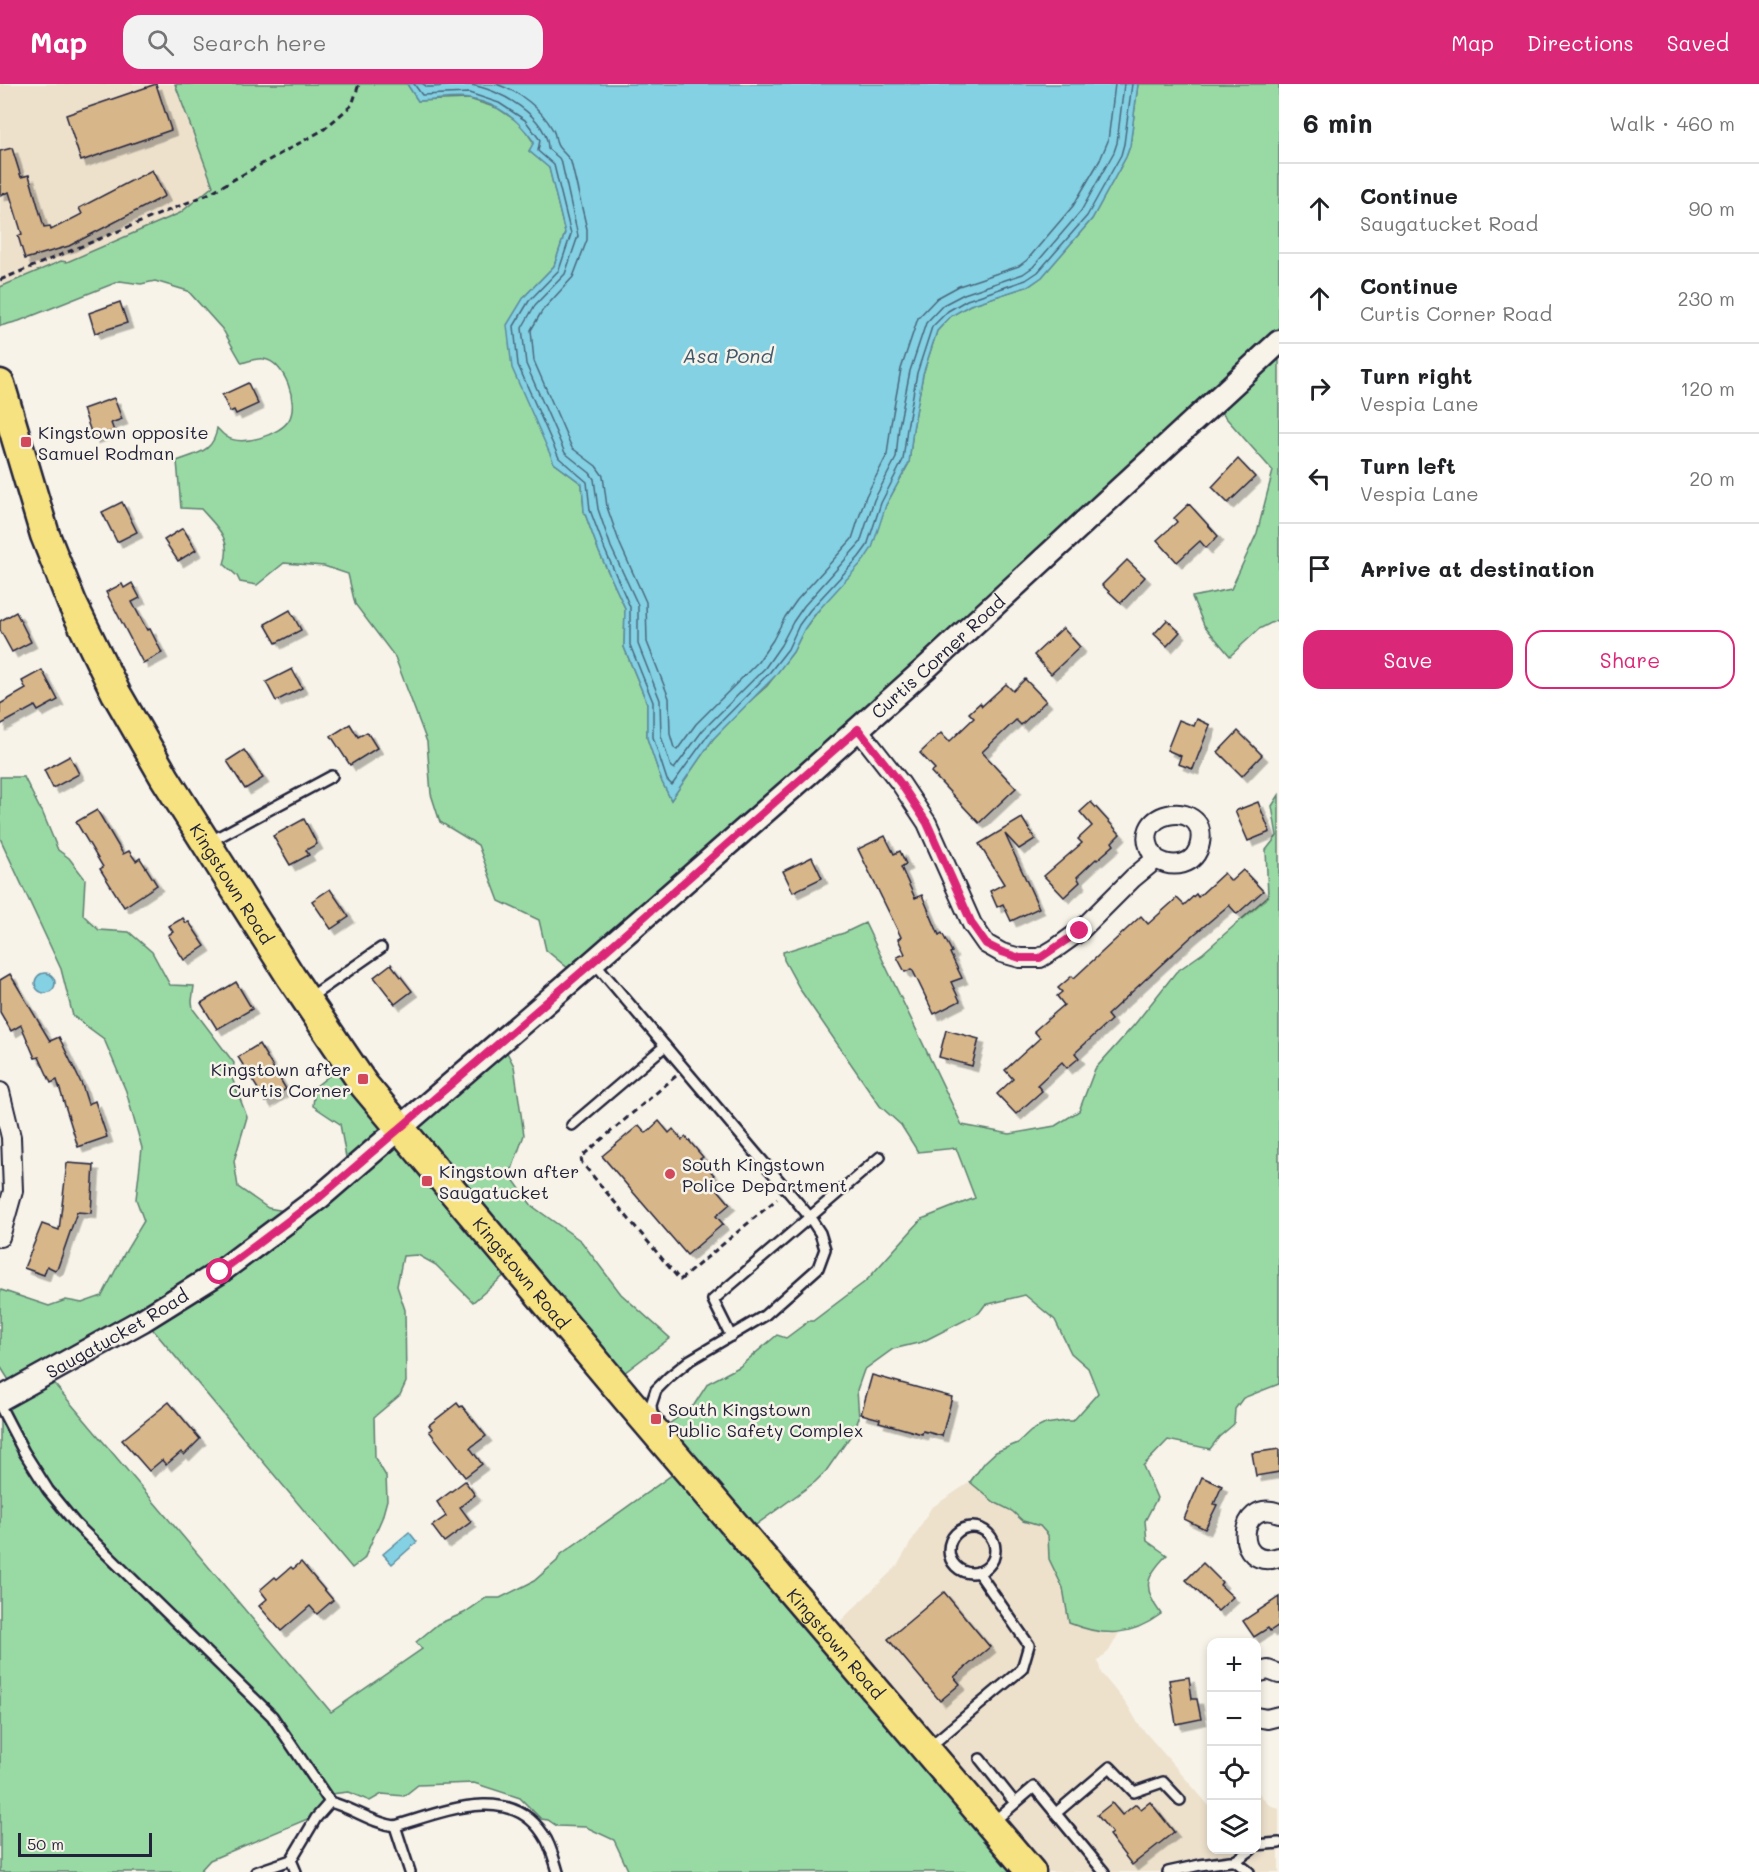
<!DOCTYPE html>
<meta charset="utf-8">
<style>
body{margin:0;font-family:Mali,sans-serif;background:#f2f2f2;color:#202124}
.controls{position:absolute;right:18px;bottom:18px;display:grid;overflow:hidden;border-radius:12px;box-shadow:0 3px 9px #0003}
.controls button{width:54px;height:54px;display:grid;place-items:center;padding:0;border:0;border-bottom:2px solid #e0e0e0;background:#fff;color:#202124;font:30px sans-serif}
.scale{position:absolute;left:18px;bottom:15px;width:134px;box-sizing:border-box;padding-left:6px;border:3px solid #22223b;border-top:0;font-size:16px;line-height:21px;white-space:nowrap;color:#22223b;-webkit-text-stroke:4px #f7f3e8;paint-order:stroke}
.stop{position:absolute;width:18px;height:18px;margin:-14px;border:4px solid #db2777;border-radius:50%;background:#fff}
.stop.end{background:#db2777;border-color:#fff;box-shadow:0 2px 6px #0008}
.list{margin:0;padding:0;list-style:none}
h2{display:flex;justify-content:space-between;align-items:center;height:78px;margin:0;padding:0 24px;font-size:26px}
h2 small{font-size:20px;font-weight:400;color:#757577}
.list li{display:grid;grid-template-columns:39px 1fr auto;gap:18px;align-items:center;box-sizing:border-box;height:90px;padding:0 24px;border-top:2px solid #e0e0e0}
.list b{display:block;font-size:22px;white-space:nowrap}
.list p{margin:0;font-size:20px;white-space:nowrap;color:#757577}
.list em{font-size:20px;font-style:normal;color:#757577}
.actions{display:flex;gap:12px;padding:18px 24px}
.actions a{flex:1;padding:14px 0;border:2px solid #db2777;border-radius:18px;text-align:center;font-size:21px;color:#db2777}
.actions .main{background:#db2777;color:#fff}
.icon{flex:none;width:33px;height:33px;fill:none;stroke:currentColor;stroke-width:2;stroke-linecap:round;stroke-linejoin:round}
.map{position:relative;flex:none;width:1279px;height:1788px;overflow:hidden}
header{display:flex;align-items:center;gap:36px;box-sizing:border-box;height:84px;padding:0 30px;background:#db2777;color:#fff}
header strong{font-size:28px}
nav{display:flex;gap:33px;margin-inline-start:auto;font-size:21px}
.search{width:420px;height:54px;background:#f2f2f2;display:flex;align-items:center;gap:15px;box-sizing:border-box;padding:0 21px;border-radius:18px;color:#757577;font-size:22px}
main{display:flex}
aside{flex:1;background:#fff}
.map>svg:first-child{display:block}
.built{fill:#ede1cc}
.green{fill:#99daa4;stroke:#5e7e70;stroke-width:1.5}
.water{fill:#84d1e3;stroke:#5d8ba0;stroke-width:1.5}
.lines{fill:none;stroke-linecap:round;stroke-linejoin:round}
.shore{stroke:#49687e;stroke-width:1.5}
.building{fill:#d7b68a;stroke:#22223b;stroke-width:1.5;filter:url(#shadow)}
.service-casing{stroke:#22223b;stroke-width:14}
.minor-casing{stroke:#22223b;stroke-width:22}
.tertiary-casing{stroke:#22223b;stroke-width:27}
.primary-casing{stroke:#22223b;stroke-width:33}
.path{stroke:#22223b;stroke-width:3;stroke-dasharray:6 4.5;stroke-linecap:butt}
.service{stroke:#f7f3e8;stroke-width:9}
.minor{stroke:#f7f3e8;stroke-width:18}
.tertiary{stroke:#f7f3e8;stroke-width:22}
.primary{stroke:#f7e281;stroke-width:28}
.route{stroke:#db2777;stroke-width:8}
.poi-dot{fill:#d1495b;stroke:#f7f3e8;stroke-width:2}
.labels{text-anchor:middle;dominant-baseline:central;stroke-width:5;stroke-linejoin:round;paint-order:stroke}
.poi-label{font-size:18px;fill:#22223b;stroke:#f7f3e8;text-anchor:start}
.street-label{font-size:18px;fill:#22223b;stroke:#f7f3e8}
.water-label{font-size:20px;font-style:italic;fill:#3f576d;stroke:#f7f3e8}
</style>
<header>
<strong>Map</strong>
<div class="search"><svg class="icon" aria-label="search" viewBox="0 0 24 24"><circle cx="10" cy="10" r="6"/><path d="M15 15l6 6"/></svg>Search here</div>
<nav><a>Map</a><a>Directions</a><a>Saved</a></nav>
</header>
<main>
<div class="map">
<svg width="1279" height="1788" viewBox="0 0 1279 1788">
<defs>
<filter id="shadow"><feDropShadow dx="5.5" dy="5.5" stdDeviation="0" flood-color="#0004"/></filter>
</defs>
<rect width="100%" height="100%" fill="#f7f3e8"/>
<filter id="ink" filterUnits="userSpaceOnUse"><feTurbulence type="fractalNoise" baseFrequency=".0167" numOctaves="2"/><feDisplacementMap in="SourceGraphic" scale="12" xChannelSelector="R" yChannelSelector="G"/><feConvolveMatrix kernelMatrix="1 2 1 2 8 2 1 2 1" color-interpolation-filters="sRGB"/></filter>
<g filter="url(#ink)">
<g class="built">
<polygon points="0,0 175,0 213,102 180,129 67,178 61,177 0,203"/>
<polygon points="970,1398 994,1418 1012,1427 1023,1437 1040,1442 1048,1451 1049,1475 1063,1504 1069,1539 1108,1550 1119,1549 1109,1567 1098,1577 1101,1589 1128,1622 1139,1641 1211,1724 1212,1766 1256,1766 1257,1707 1268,1720 1279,1725 1279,1788 1023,1788 825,1552 897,1482 931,1424"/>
</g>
<g class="green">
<path d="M175,0H407L418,17L469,15L497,24L521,40L534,59L529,67L549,83L565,149L554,182L524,213L554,379L582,400L584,427L599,468L625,524L624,563L647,619V654L662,698L671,716L713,655L742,624L767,602L793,568L805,544L824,519L886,421L909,379L913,345L923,290L937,247L951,232L970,221L1029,202L1042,193L1092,135L1126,73L1130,62L1138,0H1279V535L1259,545L1230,572L1204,541L1192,513L1231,505L1257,449L1273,387L1219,326L575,890L546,866L539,836L499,817L478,761L440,738L431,710L427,658L395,573L355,520L348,490L324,482L284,479L257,501L240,498L237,492L224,480C233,455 216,442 201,425L181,424L177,377C197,369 214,368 217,344C220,347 223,351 227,353C241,363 280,351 289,336C299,319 285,278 264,275C256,274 249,277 242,279L223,246L188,207L155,197L141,200L120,197L19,237L0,242V203L61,177L67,178L180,129L213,102Z"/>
<path d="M0,693H24L39,723L42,727L58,766L69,774L85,795L83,831L99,846L129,848L152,868L170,901L194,902L192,917L193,925L234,979L232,994L247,1033L234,1077L238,1103L268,1124L302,1130L349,1090L340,1040L313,1022L315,1003L344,980L394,1040L503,961L514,982L524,1051L510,1091L532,1122L581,1157L621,1210L670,1254L612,1298L513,1184L473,1218L436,1181L418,1171L403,1172L397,1202L405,1226L406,1298L400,1311L374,1333L375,1374L386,1392L387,1416L382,1434L364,1475L352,1484L149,1241L51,1296L331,1628L422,1565L416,1558L438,1540L464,1529L486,1514H500L534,1497L557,1477L560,1471L680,1385L656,1350L694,1321L708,1299L739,1283L777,1251L786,1254L809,1237H813L866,1197L922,1135L975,1114L956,1064L918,1068L901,1041L880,1022L801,907L784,876L783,868L844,849L865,839L962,1041L1010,1050L1055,1042L1079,1027L1095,985L1135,940L1176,888L1203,869L1268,812L1266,766L1277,752L1272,722L1279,711V1300L1243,1314L1235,1325L1234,1340L1219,1353L1210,1365L1168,1356L1143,1382L1157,1414L1145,1437L1147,1457L1167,1471C1145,1493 1142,1504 1161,1530C1130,1553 1104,1553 1069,1539L1063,1504L1049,1475L1048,1451L1040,1442L1023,1437L1012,1427L994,1418L970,1398L985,1378L996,1368L1018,1359L1031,1347L1045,1340L1066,1337H1073L1098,1309L1088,1284L1071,1269L1055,1236L1025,1211L985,1221L979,1229L922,1258L893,1265L864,1286L857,1306L859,1334L854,1347L826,1387L815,1398L742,1451L1018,1782L1010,1788H629L614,1756L586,1743L557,1742L548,1736L541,1735L520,1714L474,1699L418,1701L404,1712L382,1710L370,1717L348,1708L331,1710L317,1731L210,1776L199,1788H0V1319L16,1307L0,1282V1209L1,1206L49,1222L66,1216L82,1219L102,1212L124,1170L144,1137L136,1115L142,1064L126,1007L104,955L73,932L61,885L0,754Z"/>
</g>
<g class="water">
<path d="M407,0H1138L1130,62L1126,73L1092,135L1042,193L1029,202L970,221L951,232L937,247L923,290L913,345L909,379L886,421L872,464L864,476L815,530L805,544L793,568L775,592L713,655L671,716L662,698L647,654V619L624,563L625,524L599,468L584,427L582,400L554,379L512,284L507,241L524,213L554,182L565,149L549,84L529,67L534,58C518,35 499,20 470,15C454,12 434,17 418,17Z"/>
<circle cx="45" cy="899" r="10"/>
<polygon points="409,1448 417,1458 392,1480 383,1470"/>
</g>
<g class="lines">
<g class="shore">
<polyline points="414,0 422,11 469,9 499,19 525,36 540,56 538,67 554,81 571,150 559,186 529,217 514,242 518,281 559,374 587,398 590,426 605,466 630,523 630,561 653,618 653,653 667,696 672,701 708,651 770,588 788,565 799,541 810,526 859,473 867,462 881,419 903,376 907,344 917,289 932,243 948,227 967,216 1026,196 1038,188 1087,132 1121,71 1124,60 1132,0"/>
<path d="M423,0L427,3C441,3 455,0 469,1C499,4 548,33 548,65L559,74L562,80L578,152L565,190L535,221L522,244L526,280L565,369L590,389L594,395L598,425L611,463L638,521V560L660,616L661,652L671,683L674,685L703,646L765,584L781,561L793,538L804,522L860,459L874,416L896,374L899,342L910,287L926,239L943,221L964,210L1023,190L1033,183L1081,127L1114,68L1117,59L1124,0"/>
<path d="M496,0C520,8 541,24 553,46C556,51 555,56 557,60C559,66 567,70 571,78L587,145V156L573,193L542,227L531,246L534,277L572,364L596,382L603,392L607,423L620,460L646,518L647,558L669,614L670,650L674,664L677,666L696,640L758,578L773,556L785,533L797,516L852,455L866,412L887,371L891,340L901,285L918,234L937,214L959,202L1019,182L1027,176L1073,122L1100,76L1108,57L1115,0"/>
</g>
</g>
<g class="building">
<polygon points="156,0 171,46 81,77 66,31"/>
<polygon points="12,64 21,93 29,91 44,143 50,142 51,146 82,130 79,124 152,86 165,112 69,162 25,175 18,152 22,150 9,108 0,111 0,67"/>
<polygon points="120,218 127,239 95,249 89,229"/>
<polygon points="248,299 258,320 236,330 234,326 230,328 222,311"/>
<polygon points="114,314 122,335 111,339 114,347 93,354 83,325"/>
<polygon points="1238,375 1255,393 1228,419 1212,403"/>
<polygon points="122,418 137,448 117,458 102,428"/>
<polygon points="1189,420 1218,452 1206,464 1200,457 1177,478 1157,456 1177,438 1174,434"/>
<polygon points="183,444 196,466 178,477 164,456"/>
<polygon points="1127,476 1145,493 1121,519 1102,501"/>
<polygon points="132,499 140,514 132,518 147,546 150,545 162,569 143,579 106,508 122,500 124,504"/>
<polygon points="290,526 301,546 276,559 265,540"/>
<polygon points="16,528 31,558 12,568 0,546 0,537"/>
<polygon points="1167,536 1180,548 1167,562 1154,550"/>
<polygon points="1063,544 1080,563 1051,590 1034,571"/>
<polygon points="292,585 302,604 276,617 266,598"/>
<polygon points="42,586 58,616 38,627 35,622 0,641 0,620 26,605 22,597"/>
<polygon points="1025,595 1046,617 1021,641 1016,636 982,668 1016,704 979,739 931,688 935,685 920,669 941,649 949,658 974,634 969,629 980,619 982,622 1006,600 1013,607"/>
<polygon points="1197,635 1210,641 1193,685 1178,680 1181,672 1167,666 1179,636 1194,642"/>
<polygon points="350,640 358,653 367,648 377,664 350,681 331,652"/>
<polygon points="1238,647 1262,671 1242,692 1218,668"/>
<polygon points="244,666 263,694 245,705 227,677"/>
<polygon points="70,672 79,690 53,704 44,686"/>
<polygon points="1091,718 1120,750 1112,758 1114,761 1097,776 1096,775 1077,793 1080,798 1064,813 1044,792 1082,759 1078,755 1092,742 1080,728"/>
<polygon points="1258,718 1270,748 1248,757 1235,727"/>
<polygon points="97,726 123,770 129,767 136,777 140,774 157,801 124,823 100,785 103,783 76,738"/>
<polygon points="1022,734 1035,755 1019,765 1005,750 1039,824 1011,837 1003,820 997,823 990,807 1004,800 979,760"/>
<polygon points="304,735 317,760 306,766 309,771 290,781 273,752"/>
<polygon points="885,752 894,770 900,767 906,780 901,783 915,814 922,811 939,851 942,849 952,868 950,869 962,894 951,898 960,917 934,930 912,885 905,888 897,873 905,870 898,855 901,853 858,765"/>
<polygon points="812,773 822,794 793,808 783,787"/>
<polygon points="1243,786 1263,807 1237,830 1229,821 1190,854 1107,931 1111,936 1075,969 1079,974 1067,984 1062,978 1037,1001 1042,1007 1016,1030 997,1010 1013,995 1005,986 1040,954 1034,947 1064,921 1057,912 1062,908 1058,904 1072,892 1074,894 1141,832 1148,840 1177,814 1184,821 1196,810 1198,813 1224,789 1231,797"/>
<polygon points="330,805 349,833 331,845 312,817"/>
<polygon points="183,834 186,839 189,838 205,862 184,876 168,851 173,848 169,842"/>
<polygon points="391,880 412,907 395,920 374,893"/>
<polygon points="10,890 50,957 59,953 82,1001 88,1020 95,1017 107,1053 78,1063 57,996 51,999 39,973 35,974 21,941 11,947 0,928 0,896"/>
<polygon points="236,898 252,925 217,945 201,919"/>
<polygon points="946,946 979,955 972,982 939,973"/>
<polygon points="259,960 286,1005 266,1018 238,973"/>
<polygon points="659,1037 669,1049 673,1045 682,1056 686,1053 703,1073 700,1075 714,1091 709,1095 730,1120 716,1132 723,1140 687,1171 602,1072 639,1041 646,1049"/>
<polygon points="67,1079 94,1081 91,1129 77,1128 58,1183 55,1186 47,1182 44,1191 24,1184 42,1140 59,1146"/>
<polygon points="872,1291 952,1313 942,1352 923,1347 922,1350 879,1338 880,1335 861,1330"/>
<polygon points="169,1318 200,1355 184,1371 181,1368 166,1381 162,1376 149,1387 122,1356"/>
<polygon points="457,1319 460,1323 462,1322 486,1352 470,1364 482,1380 465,1393 429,1347 432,1345 429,1341"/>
<polygon points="1279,1365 1279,1388 1256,1392 1252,1369"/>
<polygon points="1202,1393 1222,1402 1214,1420 1217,1421 1205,1445 1184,1435"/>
<polygon points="465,1397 475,1411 460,1423 471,1438 444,1458 432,1442 446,1432 437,1418"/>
<polygon points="301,1478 333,1516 317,1530 310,1522 281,1547 259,1522 267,1515 260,1506 275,1493 277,1495 291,1483 293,1485"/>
<polygon points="1203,1479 1222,1498 1220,1501 1233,1513 1218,1527 1186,1496"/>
<polygon points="944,1508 990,1563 954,1593 960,1600 940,1617 888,1555"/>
<polygon points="1279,1513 1279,1541 1270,1547 1268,1544 1254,1553 1243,1537"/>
<polygon points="1189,1593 1192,1615 1197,1615 1201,1635 1176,1640 1169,1596"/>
<polygon points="1150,1718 1174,1748 1132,1781 1109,1751 1112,1749 1097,1731 1112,1719 1122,1731 1136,1720 1141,1725"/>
</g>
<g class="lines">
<g class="service-casing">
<g id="service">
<polyline points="209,758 332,692"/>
<polyline points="594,878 809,1132 820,1149 825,1165 818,1184 764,1232 690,1276 669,1293 656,1306 651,1321 652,1331"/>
<polyline points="309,914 381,864"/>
<polyline points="572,1041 665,962"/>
<polyline points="731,1252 713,1216 880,1073"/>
<path d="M0,1322L24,1368L48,1406L75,1439L272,1632L330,1718C353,1724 372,1739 395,1742C440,1729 509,1698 543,1750C551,1761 554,1775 558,1788"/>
<circle cx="972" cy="1466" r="23"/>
<polyline points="928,1664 1022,1585 1029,1561 978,1488"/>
<polyline points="980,1675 1015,1719"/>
<polyline points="1056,1729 1110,1683 1134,1708 1163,1698 1180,1716"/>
<polyline points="992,1739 1034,1703 1104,1788"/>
<polyline points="395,1742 410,1788"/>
<polyline points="1256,1761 1279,1759"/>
<polyline points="1235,1777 1251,1766"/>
<polyline points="256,1788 291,1776"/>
<polyline points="296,1788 291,1776 316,1734 330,1718"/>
<polyline points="1168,1788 1200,1781 1230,1777 1235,1777 1249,1788"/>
</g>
</g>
<g class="minor-casing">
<g id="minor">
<path d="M858,645L901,700L927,739L972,840L986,860L1002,869L1020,874H1040L1055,865L1080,847L1133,794L1156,775C1173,785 1196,782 1200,759C1209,711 1120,727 1156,775"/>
<polyline points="0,1008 11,1053 13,1107 0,1153"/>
<path d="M1279,1429C1236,1412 1233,1489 1279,1473"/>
<polyline points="1256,1589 1268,1586 1279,1590"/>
<polyline points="1256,1633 1267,1635 1279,1632"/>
</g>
</g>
<g class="tertiary-casing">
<g id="tertiary">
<path id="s1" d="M0,1315L143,1236L220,1188L320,1113L593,878L809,689L926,584L1279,258"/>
</g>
</g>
<g class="primary-casing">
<g id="primary">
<path id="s2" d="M0,300L45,451L72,519L116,609L165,694L291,893L364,1001L628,1316L1031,1788"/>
</g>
</g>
<g class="path">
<polyline points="0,196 206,111 323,46 352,21 359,0"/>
<polyline points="676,992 581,1073 582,1079 680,1196 777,1115"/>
</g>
<use href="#service" class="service"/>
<use href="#minor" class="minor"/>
<use href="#tertiary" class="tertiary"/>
<use href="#primary" class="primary"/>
</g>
</g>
<g class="lines" filter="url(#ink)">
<polyline class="route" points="220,1188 320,1113 593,878 858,645 901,700 927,739 972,840 986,860 1002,868 1020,874 1040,874 1080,847"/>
</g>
<g class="poi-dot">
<rect x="20" y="352" width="12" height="12" rx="3"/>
<rect x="357" y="989" width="12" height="12" rx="3"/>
<circle cx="670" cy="1090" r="6"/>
<rect x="421" y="1091" width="12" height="12" rx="3"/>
<rect x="650" y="1329" width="12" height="12" rx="3"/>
</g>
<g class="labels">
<g class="poi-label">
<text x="38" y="348">Kingstown opposite<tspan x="38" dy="21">Samuel Rodman</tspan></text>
<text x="351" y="985" text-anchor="end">Kingstown after<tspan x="351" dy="21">Curtis Corner</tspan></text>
<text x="682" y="1080">South Kingstown<tspan x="682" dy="21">Police Department</tspan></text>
<text x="439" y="1087">Kingstown after<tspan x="439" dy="21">Saugatucket</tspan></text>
<text x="668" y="1325">South Kingstown<tspan x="668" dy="21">Public Safety Complex</tspan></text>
</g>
<g class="street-label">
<text stroke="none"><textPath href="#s1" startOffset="1200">Curtis Corner Road</textPath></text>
<text stroke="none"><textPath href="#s2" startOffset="554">Kingstown Road</textPath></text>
<text stroke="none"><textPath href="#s2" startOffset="1040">Kingstown Road</textPath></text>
<text stroke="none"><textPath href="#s1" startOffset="134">Saugatucket Road</textPath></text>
<text stroke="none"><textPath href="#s2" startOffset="1526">Kingstown Road</textPath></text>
</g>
<g class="water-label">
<text x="728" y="271">Asa Pond</text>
</g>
</g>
</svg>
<div class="controls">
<button>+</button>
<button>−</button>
<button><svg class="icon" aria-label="locate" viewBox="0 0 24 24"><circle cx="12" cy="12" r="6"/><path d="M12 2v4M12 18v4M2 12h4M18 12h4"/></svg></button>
<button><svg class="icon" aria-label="layers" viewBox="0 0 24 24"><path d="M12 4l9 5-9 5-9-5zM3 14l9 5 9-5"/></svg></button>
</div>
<div class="scale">50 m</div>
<div class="stop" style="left:220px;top:1188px"></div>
<div class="stop end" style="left:1080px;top:847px"></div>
</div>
<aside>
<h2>6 min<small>Walk · 460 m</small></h2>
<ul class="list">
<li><svg class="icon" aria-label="ahead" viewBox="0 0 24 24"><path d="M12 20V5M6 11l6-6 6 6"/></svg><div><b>Continue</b><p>Saugatucket Road</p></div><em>90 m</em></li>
<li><svg class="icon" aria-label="ahead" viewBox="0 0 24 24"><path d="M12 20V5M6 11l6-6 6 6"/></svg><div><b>Continue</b><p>Curtis Corner Road</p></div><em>230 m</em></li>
<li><svg class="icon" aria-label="right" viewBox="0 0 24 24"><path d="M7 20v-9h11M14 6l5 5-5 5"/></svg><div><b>Turn right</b><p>Vespia Lane</p></div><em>120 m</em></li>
<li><svg class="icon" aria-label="left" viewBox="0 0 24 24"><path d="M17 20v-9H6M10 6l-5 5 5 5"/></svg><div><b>Turn left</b><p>Vespia Lane</p></div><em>20 m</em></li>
<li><svg class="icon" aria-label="arrive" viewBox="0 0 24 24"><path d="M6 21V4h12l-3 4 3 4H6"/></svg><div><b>Arrive at destination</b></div></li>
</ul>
<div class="actions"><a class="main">Save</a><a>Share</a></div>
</aside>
</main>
